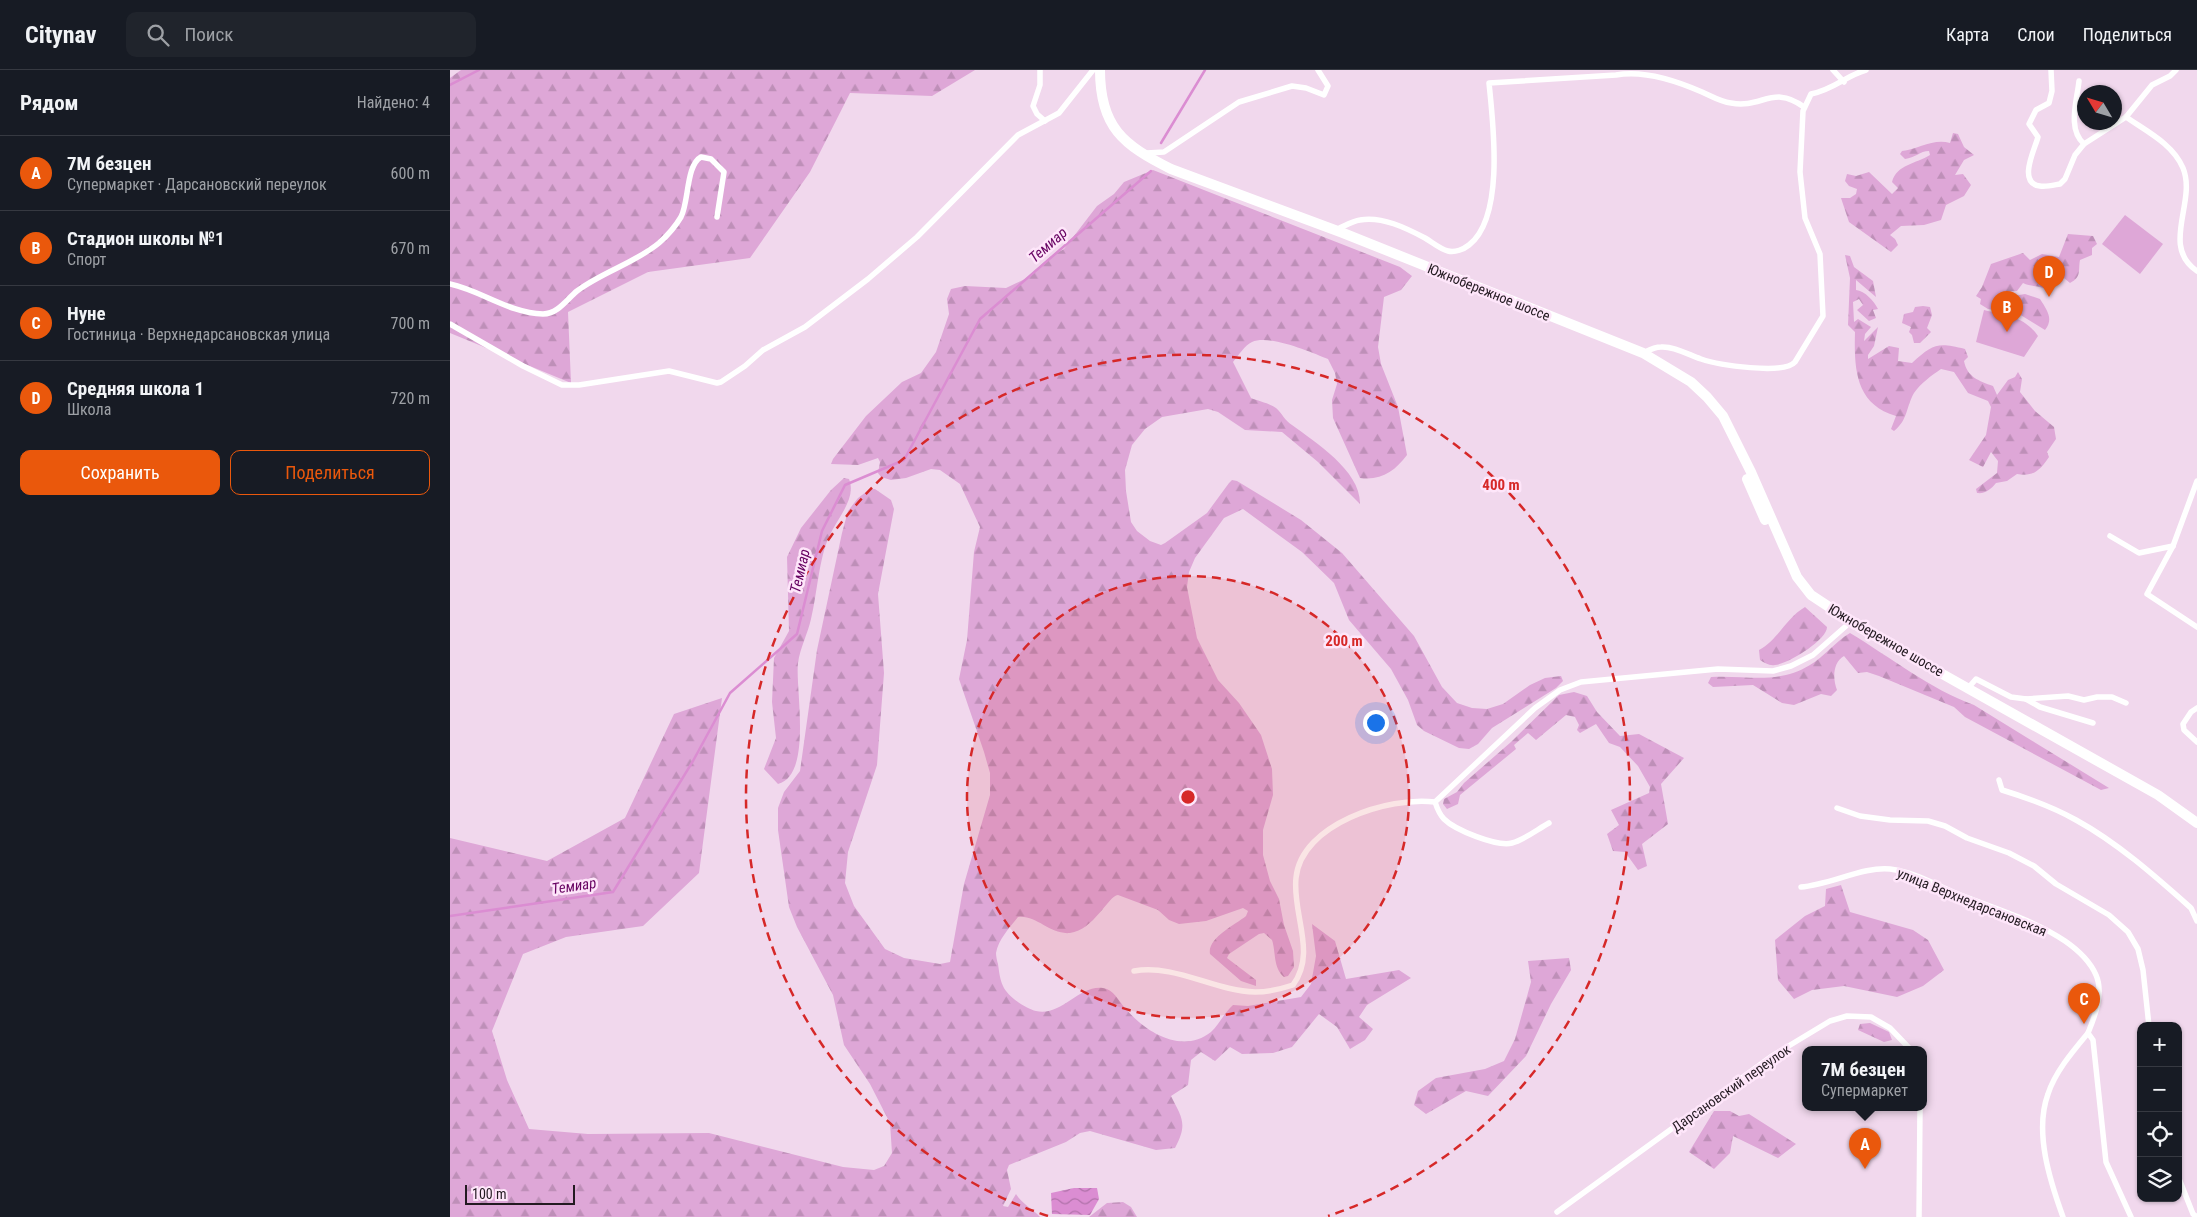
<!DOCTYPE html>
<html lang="ru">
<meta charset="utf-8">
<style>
body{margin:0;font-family:"Roboto Condensed",sans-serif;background:#20242c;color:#f1f3f6}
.controls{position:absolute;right:15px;bottom:15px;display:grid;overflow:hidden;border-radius:10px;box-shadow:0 1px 4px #0004}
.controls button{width:45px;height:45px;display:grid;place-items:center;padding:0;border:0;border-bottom:1px solid #363941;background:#171b24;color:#f1f3f6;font:25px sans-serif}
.compass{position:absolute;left:1627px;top:15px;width:45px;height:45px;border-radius:50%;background:#171b24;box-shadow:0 1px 4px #0004;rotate:308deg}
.scale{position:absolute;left:15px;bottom:12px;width:110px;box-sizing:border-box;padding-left:5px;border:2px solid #231a21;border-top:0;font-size:14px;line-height:18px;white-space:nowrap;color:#231a21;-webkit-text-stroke:4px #fee6fa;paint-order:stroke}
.you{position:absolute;left:925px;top:652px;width:18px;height:18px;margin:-12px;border:4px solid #fff;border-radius:50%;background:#1a73e8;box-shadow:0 0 0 8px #1a73e833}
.badge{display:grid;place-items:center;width:32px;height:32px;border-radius:50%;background:#ea580c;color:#fff;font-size:16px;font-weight:700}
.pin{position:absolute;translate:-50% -41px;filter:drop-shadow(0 1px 2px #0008)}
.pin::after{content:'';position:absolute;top:26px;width:18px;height:15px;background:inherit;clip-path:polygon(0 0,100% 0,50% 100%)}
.popup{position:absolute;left:1352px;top:976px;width:125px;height:65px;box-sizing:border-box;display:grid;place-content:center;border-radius:10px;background:#171b24;filter:drop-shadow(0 1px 4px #0005);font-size:16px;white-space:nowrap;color:#9ea1a6}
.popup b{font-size:19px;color:#f1f3f6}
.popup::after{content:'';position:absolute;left:50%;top:100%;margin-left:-10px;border:10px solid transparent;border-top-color:#171b24}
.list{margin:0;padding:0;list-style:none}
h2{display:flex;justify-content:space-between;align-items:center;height:65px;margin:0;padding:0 20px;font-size:21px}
h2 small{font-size:16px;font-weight:400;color:#9ea1a6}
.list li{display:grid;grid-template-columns:32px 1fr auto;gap:15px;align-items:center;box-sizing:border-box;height:75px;padding:0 20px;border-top:1px solid #363941}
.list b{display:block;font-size:19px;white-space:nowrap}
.list p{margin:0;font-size:16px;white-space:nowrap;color:#9ea1a6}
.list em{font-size:16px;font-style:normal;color:#9ea1a6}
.actions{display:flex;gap:10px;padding:15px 20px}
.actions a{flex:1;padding:11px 0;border:1px solid #ea580c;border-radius:10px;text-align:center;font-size:18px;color:#ea580c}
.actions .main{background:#ea580c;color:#fff}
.icon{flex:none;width:28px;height:28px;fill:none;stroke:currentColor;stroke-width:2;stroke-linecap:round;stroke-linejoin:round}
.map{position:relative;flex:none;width:1747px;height:1147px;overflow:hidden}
header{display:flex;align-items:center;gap:30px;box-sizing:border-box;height:70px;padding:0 25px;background:#171b24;border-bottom:1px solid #363941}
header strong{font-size:24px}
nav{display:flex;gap:28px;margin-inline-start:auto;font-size:18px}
.search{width:350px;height:45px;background:#20242c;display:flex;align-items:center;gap:12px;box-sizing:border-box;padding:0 18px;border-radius:10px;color:#9ea1a6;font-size:19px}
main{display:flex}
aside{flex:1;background:#171b24}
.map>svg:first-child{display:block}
.forest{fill:url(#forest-firs)}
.park{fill:#dea7d7}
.water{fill:url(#water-waves)}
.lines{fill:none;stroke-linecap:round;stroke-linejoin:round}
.stream{stroke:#db8dd2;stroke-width:2.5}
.minor{stroke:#fff;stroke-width:5.5}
.trunk{stroke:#fff;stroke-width:10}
.ring{fill:none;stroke:#d62828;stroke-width:2.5;stroke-dasharray:9 6}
.labels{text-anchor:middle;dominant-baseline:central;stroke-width:5;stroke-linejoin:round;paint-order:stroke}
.street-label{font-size:14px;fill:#231a21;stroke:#fee6fa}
.water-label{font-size:15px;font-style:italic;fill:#670362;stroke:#fee6fa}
.centre{fill:#d62828;stroke:#fee6fa;stroke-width:2.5}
.ring-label{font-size:15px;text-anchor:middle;font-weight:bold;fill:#d62828;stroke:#fee6fa;stroke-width:5;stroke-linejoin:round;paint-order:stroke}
</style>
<header>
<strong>Citynav</strong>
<div class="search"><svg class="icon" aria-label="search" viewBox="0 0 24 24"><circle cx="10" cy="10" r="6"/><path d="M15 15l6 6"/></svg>Поиск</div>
<nav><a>Карта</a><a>Слои</a><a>Поделиться</a></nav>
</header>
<main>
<aside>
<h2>Рядом<small>Найдено: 4</small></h2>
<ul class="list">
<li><span class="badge">A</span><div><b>7М безцен</b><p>Супермаркет · Дарсановский переулок</p></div><em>600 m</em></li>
<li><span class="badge">B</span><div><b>Стадион школы №1</b><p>Спорт</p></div><em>670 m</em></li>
<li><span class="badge">C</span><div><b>Нуне</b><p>Гостиница · Верхнедарсановская улица</p></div><em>700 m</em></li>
<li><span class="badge">D</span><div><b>Средняя школа 1</b><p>Школа</p></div><em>720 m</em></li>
</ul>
<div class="actions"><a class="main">Сохранить</a><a>Поделиться</a></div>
</aside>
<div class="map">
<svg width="1747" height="1147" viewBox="0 0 1747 1147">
<defs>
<pattern id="forest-firs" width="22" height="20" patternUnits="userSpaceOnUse" patternTransform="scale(1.25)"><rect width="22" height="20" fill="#dea7d7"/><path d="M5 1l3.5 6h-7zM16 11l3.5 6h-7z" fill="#be8fb8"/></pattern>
<pattern id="water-waves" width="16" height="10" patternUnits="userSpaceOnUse" patternTransform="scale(1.25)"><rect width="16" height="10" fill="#db8dd2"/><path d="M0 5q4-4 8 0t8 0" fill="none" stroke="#b172aa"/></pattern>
</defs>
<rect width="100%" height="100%" fill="#f1d8ed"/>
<g class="forest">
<polygon points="11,0 525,0 482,26 400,23 360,102 300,188 198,202 118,242 121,313 0,263 0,8"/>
<path d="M1503,63L1508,64L1514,77L1524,85L1514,90L1505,105L1513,104L1521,115L1514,126L1496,135L1491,150L1474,155L1451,156L1440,165L1445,169L1448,175L1441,182L1399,152L1391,128H1400L1406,124L1407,119L1399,116L1395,111L1397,104L1406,106L1419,102L1442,124L1448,118L1442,112C1447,94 1466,94 1480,85L1479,81C1470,81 1465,88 1455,89L1450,84L1452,81C1468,79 1484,68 1500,73Z"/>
<path d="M703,100L950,197L962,206L951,220L934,227L928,277L931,294L948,337L957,385C945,401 931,411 910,408L883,348L882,330L887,314L885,303L878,289C861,282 819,264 802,272C795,275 788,286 783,292L801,328C808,331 819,333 826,338C832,343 835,351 842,355C865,372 911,401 910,434L868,392L832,362L795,360L768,342L758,339L712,347L695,359L682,375L675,400L676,421L681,452L687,461L700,471L711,475L715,473L757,443L779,413L782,410L787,411L851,450L892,483L964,566L992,617L1007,633L1022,638L1037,639L1053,634L1080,615L1095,608L1111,606L1113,611L1106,618L1042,658L1028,674L1019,679L1009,678L974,661L967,655L958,630L941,599L899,550L884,513L852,482L793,439L774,448L745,488L739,502L737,517L747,568L768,610L789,633L811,665L822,699L823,725L813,760V785L820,811L829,829L834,855L843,881L844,897L838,906L834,907C823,898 826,882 822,870L814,863L809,864L779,884L777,888L806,910V916L791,911L760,884C757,868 785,855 796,846L798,841L793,838L756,851L729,854L719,850L708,840L668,825C658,826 644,860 620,863C600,865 587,845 568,847C560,857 548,870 546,883C546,886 547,891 548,894C549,901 550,910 553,916C557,926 576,939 586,941C611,947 630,914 653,918C664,920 668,930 675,938C695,962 732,985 761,962C769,955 774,943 783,935L798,936L851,927L861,914L866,886L862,854L885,871L896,909L949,900L961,908L917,935L909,947L923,959L915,970L900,979L887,957L869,944L842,977L823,983L792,984L780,977L765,991L751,982L741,990L738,1015L721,1026C732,1048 738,1054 725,1078L706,1080L640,1061L630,1063L616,1072L559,1095L557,1100L561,1119L553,1136L558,1137L566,1124C572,1134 582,1138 590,1147H0V768L97,791L175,748L224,644L272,628L249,803L193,856L116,867L73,884L42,961L57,1010L79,1059L138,1064L259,1063L393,1097L424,1100L434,1096L442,1083L440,1053L420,1014L394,975L383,925L347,857L339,837L328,760V738L334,722L350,701L367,580L392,463L398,441L408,428L420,419H425L441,430L444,439L428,524L434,603L427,695L398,782L395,813L404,836L435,879L454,888L490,894L500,892L514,814L540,725V703L534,682L509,609L517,570L524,482L530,457L510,414L490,400L481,399L456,408L441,410L431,407L428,403L430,392L428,388L408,395L381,394L383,389L416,346L452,312L471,303L486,282L499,244L497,229L501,219L515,216L556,218L575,209L600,187L614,179L647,136L664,124L674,112Z"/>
<path d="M1618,164L1643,166L1647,174L1642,178V185L1630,190C1628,200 1632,207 1620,213L1614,208L1605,212L1596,219C1588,215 1581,217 1573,213L1567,221L1554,222L1552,225L1558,227L1575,224L1590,229C1597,240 1604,249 1595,260L1569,244L1538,239L1530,234L1531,229L1526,226L1532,217L1541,194L1573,183L1580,190L1592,184L1609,187Z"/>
<path d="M1395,185L1400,186L1404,197L1423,211L1426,227L1406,210V220C1415,221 1424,231 1428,239L1423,240L1426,248L1419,251L1407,240L1413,235L1409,229L1403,232L1404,252L1408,249L1421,257L1415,264L1414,271L1428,257L1424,276L1418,285V289L1439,276L1449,278L1448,291L1462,293C1483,274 1487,272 1515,279L1518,287L1514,291C1517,307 1529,311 1543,316L1547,325L1558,310L1565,307L1568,302L1572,309L1570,322L1585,341L1604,357L1606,369L1597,382L1599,387C1590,400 1584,407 1567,404L1557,411L1546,413C1541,419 1536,424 1527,423L1526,419L1547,403L1548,391L1541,382L1533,397L1519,390L1536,365L1541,337L1538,331L1518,323L1504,302L1491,299C1482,305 1470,314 1464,323C1456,337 1458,350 1444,361L1441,359L1446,346C1405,334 1404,298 1405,262L1398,255L1400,208Z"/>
<polygon points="1473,236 1480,237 1482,245 1477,258 1481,262 1470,273 1464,273 1462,265 1459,262 1461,257 1452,253 1454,244 1463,242 1465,237"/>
<path d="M394,408L399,409C407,429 387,448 379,467C369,488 367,525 361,549C358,563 350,578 348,593C345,618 363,705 328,714L314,699L326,668L322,632L324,588L339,561L337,487L351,458L381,420Z"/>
<path d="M1355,537L1377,557C1377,570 1338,594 1325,595C1319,596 1315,593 1310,590L1309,580C1328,570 1336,548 1355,537Z"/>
<path d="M1400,563C1440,587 1480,619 1524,635L1659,718L1651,720L1515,647L1504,637L1429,606L1417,602L1408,603L1394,586C1382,593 1383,610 1387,620L1381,626L1371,624L1344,635L1332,633L1303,615L1263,617L1258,613L1261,607C1298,605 1327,615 1360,595C1375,586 1385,572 1400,563Z"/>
<polygon points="1124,622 1137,626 1147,642 1170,666 1189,664 1234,688 1211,714 1218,754 1192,774 1197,796 1188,800 1175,782 1163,781 1157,764 1169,755 1161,740 1199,723 1200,717 1188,696 1170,677 1159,673 1146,654 1130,663 1127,660 1129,655 1125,647 1116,645 1086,670 1078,663 1064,675 1066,679 1010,725 1008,734 997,739 993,734 994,729 1007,722 1014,713 1061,672 1109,625"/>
<polygon points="1391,815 1400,842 1463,860 1478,870 1494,900 1473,916 1447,927 1394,916 1362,920 1344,929 1328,910 1325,870 1355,846 1375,836 1376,819"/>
<polygon points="1119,888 1121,900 1101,934 1076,986 1038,1026 1016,1021 976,1044 964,1035 968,1021 986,1008 1035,999 1054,991 1065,969 1081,912 1078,891"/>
<polygon points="1420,953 1439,962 1442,970 1434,972 1408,960 1410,954"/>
<polygon points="1264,1041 1280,1041 1289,1046 1299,1044 1346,1074 1328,1088 1283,1066 1280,1083 1264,1099 1239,1082"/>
<polygon points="673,1132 681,1137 687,1147 639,1147 657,1133"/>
</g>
<g class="park">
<polygon points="1675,145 1713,174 1690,204 1652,174"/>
<path d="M1534,240C1557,246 1574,246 1588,266L1574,287L1526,272Z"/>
</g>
<polygon class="water" points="624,1118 647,1118 649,1129 640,1145 602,1144 601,1123"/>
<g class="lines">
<g class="stream">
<polyline points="0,15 29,0"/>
<polyline points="711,73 755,0"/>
<polyline points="0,846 163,822 243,691 280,623 347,564 372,461 395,415 454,390 530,249 701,101"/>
</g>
<g class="minor">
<polyline points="590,0 590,15 583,36 587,44 595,51"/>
<polyline points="1383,0 1394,12"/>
<path d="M1601,0L1602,21L1599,33L1586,40L1579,54L1588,67C1585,79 1567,113 1590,116C1596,117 1604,115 1610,114L1615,109L1625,85L1634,74L1676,47L1702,15L1720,6L1726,0"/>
<path d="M1629,11C1627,31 1617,59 1634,74"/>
<path d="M1676,47C1696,61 1723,74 1733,98C1747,132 1710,176 1747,201"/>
<polyline points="697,83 714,82 789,32 842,16 856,18 874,25 878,16 868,0"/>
<path d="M885,160C893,157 902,151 910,150C932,146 956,158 975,168C982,172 990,179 998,181C1005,183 1014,179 1019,175C1055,147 1043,53 1039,13L1166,5C1193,0 1227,11 1252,22C1261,26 1271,32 1281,33C1312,39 1323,14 1354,37"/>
<path d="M0,214C32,221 59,243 93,244C108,244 117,229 127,221C152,202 185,193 209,173C217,166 225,157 231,147C239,132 236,95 251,87L261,89L274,102L267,147"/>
<polyline points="0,254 73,296 112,315 129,315 219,301 267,313 271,312 295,296 313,280 355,257 418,209 467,167 568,65 609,43 643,0"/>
<path d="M1193,283C1199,280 1204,277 1211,277C1224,276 1239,285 1251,289C1268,295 1334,305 1345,292L1373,246L1370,184L1355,148L1350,102L1353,41L1361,24C1385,19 1395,6 1416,0"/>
<polyline points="1747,411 1723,476 1697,524 1747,557"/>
<polyline points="1660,466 1689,483 1723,476"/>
<polyline points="1519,617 1526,609 1561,627 1576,629 1618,626 1634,630 1647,627 1662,627 1676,633"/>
<polyline points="1576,629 1590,637 1643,653"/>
<polyline points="1747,638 1741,642 1733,654 1734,660 1747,672"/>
<path d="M1549,710L1552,720C1578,728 1603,737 1626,750C1668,773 1706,807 1741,838L1747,851"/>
<path d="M985,732C987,738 990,745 994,749C1005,760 1047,777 1062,773C1074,770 1088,759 1099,753"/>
<polyline points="1387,738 1410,746 1440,750 1478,751 1495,756 1517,768 1559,783 1584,796 1606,814 1659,845 1678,862 1688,879 1693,900 1699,956"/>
<path d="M1351,817C1379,815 1415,796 1440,799C1464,802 1486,815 1508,824C1543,838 1584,850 1615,871C1628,880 1640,891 1646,905C1654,923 1645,946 1638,963L1643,970L1656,1092L1681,1147"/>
<path d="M684,901C726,894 764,921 805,922C818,922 831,919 843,915C867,883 842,844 846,808C851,754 939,726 985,732L1085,638L1110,620L1131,612L1268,599L1323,601L1341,596L1363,585L1396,556"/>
<polyline points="1728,1106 1743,1144 1747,1147"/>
<polyline points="1107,1142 1322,986 1380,951 1397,946 1421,947 1440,958 1461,980"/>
<polyline points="1469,1147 1470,1038"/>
<path d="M1613,1147C1600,1111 1584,1062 1598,1024C1605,1002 1623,981 1638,963"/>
</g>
<g class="trunk">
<path d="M650,0C650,57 673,75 721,99L893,163L1193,283L1241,312L1257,327L1273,346L1301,402L1347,507L1361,525L1414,560L1708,725L1747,753"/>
<polyline points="1297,409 1315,450"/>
</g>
</g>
<circle cx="738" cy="727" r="221" fill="#d62828" fill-opacity=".12"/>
<g class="ring">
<circle cx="738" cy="727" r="221"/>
<path d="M598 1146A442 442 0 1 1 878 1146"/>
</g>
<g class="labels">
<g class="street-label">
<text transform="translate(1039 222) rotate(22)">Южнобережное шоссе</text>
<text transform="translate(1436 570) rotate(30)">Южнобережное шоссе</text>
<text transform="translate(1522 832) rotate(22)">улица Верхнедарсановская</text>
<text transform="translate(1281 1018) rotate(-35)">Дарсановский переулок</text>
</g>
<g class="water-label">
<text transform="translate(598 175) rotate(-41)">Темиар</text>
<text transform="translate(350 501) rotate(-77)">Темиар</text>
<text transform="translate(124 816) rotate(-8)">Темиар</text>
</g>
</g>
<circle cx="738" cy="727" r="8" class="centre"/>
<g class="ring-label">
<text x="1051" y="420">400 m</text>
<text x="894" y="576">200 m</text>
</g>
</svg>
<div class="controls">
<button>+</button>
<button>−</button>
<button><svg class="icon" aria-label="locate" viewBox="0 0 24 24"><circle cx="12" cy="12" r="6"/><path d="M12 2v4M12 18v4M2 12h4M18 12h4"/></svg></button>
<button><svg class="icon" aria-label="layers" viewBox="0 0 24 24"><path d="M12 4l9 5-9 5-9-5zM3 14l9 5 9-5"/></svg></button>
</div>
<svg class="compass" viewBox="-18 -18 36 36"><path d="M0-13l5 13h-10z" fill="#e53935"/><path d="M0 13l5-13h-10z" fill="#9ea1a6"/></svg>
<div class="scale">100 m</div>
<div class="you"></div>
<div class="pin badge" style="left:1415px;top:1099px">A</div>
<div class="popup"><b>7М безцен</b>Супермаркет</div>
<div class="pin badge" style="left:1557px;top:262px">B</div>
<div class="pin badge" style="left:1634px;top:954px">C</div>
<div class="pin badge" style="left:1599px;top:227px">D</div>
</div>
</main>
